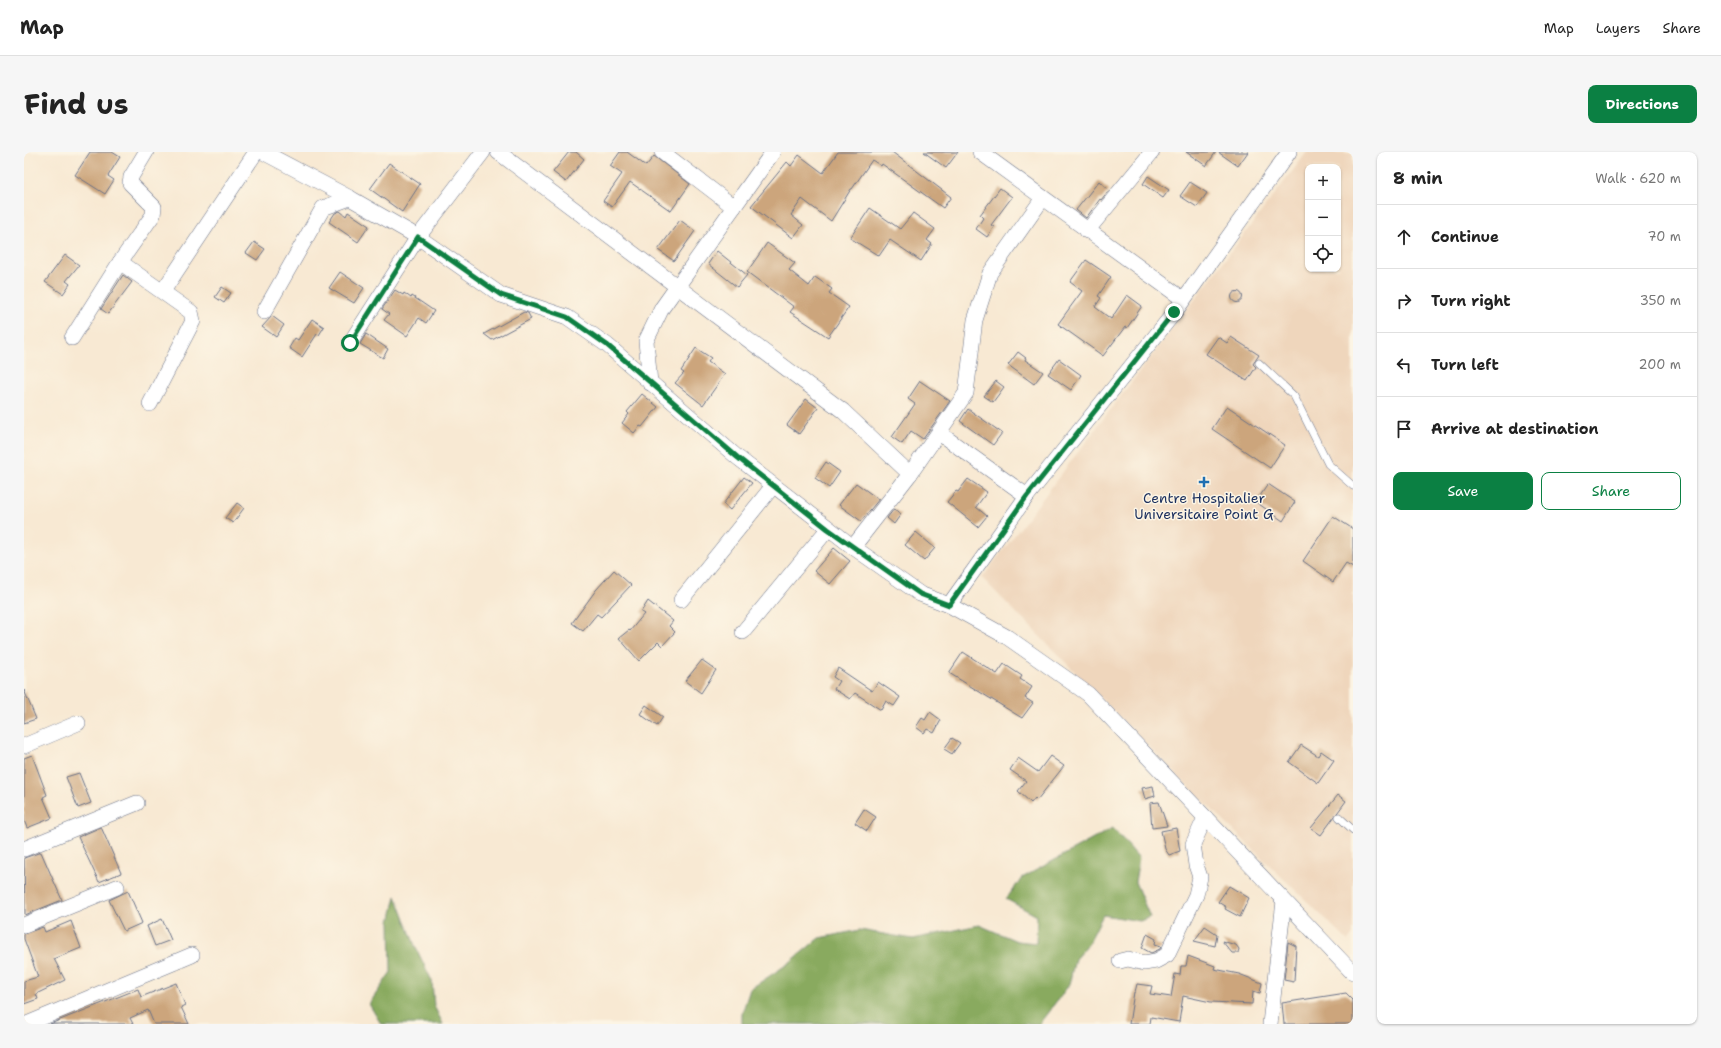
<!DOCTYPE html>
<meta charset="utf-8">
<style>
body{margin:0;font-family:"Shantell Sans",sans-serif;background:#f6f6f6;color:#222}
.controls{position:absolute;right:12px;top:12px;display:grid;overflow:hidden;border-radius:8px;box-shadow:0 1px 3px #0004}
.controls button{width:36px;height:36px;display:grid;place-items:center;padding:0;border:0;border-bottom:1px solid #e0e0e0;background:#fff;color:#222;font:20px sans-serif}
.stop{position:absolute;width:12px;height:12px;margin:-9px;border:3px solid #0b8043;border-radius:50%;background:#fff}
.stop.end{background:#0b8043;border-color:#fff;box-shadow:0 1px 4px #0008}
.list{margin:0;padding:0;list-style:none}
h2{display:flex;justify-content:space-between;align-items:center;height:52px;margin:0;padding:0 16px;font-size:17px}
h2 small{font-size:13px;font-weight:400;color:#767676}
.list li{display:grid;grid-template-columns:26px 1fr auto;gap:12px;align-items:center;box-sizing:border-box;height:64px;padding:0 16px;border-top:1px solid #e0e0e0}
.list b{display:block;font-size:15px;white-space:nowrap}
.list em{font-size:13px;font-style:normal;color:#767676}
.actions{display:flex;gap:8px;padding:12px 16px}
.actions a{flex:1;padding:9px 0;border:1px solid #0b8043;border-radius:8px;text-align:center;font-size:14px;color:#0b8043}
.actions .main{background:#0b8043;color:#fff}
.icon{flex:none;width:22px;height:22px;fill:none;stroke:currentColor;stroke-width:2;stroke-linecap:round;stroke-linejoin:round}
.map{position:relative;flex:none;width:1329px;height:872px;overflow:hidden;border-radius:8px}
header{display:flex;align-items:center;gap:24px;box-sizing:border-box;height:56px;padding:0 20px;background:#fff;border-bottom:1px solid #e0e0e0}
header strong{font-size:19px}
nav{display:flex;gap:22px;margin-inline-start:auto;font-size:14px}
.intro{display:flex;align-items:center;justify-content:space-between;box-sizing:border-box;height:96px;padding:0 24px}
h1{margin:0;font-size:28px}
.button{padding:10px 18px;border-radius:8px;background:#0b8043;color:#fff;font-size:14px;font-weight:700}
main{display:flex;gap:24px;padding:0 24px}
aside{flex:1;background:#fff;border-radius:8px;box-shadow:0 1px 3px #0004}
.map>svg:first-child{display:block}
.built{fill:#efd6bc;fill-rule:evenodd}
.forest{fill:#89aa5e;stroke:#526c5e}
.building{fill:#cca57b}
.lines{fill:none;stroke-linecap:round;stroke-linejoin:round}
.lane-casing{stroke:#687087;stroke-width:8}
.street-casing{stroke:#687087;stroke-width:16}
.lane{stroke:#fff;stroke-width:7}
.street{stroke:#fff;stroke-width:15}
.route{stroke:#0b8043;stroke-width:5}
.poi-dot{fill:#1f6fb2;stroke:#fcf5e5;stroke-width:1.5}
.labels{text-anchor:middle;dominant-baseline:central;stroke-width:3;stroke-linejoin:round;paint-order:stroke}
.poi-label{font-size:14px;fill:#1b2f5e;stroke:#fcf5e5}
</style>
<header>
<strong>Map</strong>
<nav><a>Map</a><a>Layers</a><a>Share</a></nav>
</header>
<div class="intro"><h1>Find us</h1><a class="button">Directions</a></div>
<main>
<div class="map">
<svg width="1329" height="872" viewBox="0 0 1329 872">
<rect width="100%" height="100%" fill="#fcf5e5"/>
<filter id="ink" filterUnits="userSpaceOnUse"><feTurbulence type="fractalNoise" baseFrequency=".025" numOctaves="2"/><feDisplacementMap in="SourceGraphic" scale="8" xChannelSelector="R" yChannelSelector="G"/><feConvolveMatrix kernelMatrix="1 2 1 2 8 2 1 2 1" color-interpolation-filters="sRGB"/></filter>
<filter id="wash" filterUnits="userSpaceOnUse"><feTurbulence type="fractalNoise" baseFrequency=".012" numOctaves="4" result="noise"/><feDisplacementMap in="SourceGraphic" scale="16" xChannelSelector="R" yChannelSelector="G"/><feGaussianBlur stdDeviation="0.9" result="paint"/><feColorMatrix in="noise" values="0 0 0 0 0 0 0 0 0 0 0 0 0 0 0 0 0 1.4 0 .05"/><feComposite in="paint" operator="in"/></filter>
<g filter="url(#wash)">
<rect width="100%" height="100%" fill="#f8e9d3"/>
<path class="built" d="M1283,0L1329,1V783L1324,789L1173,643L958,426ZM1284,15H1314V117H1284Z"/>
<g class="forest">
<polygon points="1089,676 1115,706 1111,730 1126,765 1116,769 1079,763 1064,792 1051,807 1045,833 1015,872 718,872 718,861 726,837 765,811 795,786 836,778 889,787 955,773 993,789 1012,791 1013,764 982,747 998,726"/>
<polygon points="372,744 392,796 408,829 410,854 419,872 357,872 345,852 367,820 366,770"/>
</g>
<g id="blocks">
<g class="building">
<polygon points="66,0 88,0 96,5 84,24 90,28 81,42 51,23"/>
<polygon points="545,0 552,0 560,7 542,30 529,20"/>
<polygon points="596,0 603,0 622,14 630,4 666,32 647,59 606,30 588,55 579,49 598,22 586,14"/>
<polygon points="814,0 868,0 927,45 919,56 858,12 857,14 848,8 828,37 827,37 807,69 778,47 767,63 779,73 769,86 727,54 763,10 767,14 775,3 799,21"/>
<polygon points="900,0 934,0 922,16"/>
<polygon points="1162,0 1192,0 1182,14"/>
<polygon points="1194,0 1224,0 1214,14"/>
<polygon points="365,11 396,32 378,60 346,37"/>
<polygon points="1124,24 1145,38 1139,46 1119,32"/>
<polygon points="1075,29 1085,38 1077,48 1076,47 1062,66 1052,58"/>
<polygon points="1166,30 1183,41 1173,55 1156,44"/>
<polygon points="976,36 988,45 967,73 970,75 963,85 952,77 959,66 956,63"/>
<polygon points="846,56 876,77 889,61 911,77 903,88 908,92 897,109 866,88 855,104 826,86"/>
<polygon points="316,59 322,64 324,60 345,74 334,90 305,70 311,61"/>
<polygon points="656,68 671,79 650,109 634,98"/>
<polygon points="230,90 241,97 233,108 222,101"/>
<polygon points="743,91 771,111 765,118 785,134 791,125 808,137 805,141 825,155 804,185 766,160 770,155 723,120"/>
<polygon points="693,99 723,123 713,135 684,112"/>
<polygon points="41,103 55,113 42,129 46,132 39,142 21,130"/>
<polygon points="1062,108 1087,125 1074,144 1077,146 1071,155 1087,167 1103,143 1118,154 1103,176 1101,175 1079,204 1034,172 1058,139 1046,130"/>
<polygon points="316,120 340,136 330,151 305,136"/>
<polygon points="99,123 108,130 84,162 77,157"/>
<polygon points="198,135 207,141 200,151 191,145"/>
<polygon points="371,138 379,143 380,141 387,146 388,144 410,159 402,171 395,166 383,184 360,168 365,162 358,157"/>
<circle cx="1213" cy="145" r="5.5"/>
<polygon points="500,160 504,161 507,167 468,188 460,182"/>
<polygon points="248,164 260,173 252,185 238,175"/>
<polygon points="288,167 300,175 295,183 293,182 278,205 265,196 271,186 274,188"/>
<polygon points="342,182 364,197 359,206 336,192"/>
<polygon points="1194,185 1203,191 1207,185 1235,203 1229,212 1232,215 1223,229 1182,202"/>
<polygon points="672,196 687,206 684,210 701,222 679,253 651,231 660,221 657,219"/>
<polygon points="994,200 1002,206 1001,208 1019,220 1010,232 984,213"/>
<polygon points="1035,207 1057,223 1047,238 1024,222"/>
<polygon points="896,229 926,249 899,287 887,279 878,292 868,285 891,252 884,247"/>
<polygon points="972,229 980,235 969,250 960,244"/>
<polygon points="618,242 634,255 618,275 616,274 610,281 598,271 605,262 603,260"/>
<polygon points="782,247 794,256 775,282 763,273"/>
<polygon points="1203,254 1261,293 1246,316 1188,277"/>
<polygon points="944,257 978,281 969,293 936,269"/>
<polygon points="802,310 816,320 805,336 791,326"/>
<polygon points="720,325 728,331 706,358 699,352"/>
<polygon points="944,327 963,340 952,355 963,364 954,375 923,350 932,339 934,340"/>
<polygon points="832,331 854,347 856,346 837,369 815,353"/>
<polygon points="1244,332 1271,350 1259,369 1232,350"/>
<polygon points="213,351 220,356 209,371 201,366"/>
<polygon points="870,357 877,362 870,372 863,366"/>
<polygon points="1309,364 1329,377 1329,415 1322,411 1309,430 1279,409"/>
<polygon points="892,380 911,396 900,409 881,393"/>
<polygon points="810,396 826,409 806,432 790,419"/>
<polygon points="590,418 607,433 577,465 573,462 559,479 548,471 572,438"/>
<polygon points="624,449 649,469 645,474 651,480 638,494 634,490 615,509 595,486 605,478 606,479 620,462 617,460"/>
<polygon points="939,500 973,522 980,512 998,524 996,527 1008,535 1001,546 1009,551 998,566 925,521"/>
<polygon points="678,508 692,518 677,541 661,529"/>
<polygon points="814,516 848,539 854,530 876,545 870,554 862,549 857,558 831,541 826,547 810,537 815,529 809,525"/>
<polygon points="0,538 12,567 0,571"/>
<polygon points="622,553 639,565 633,574 616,562"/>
<polygon points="906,560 917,568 910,581 903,577 900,581 892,575 898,566 901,568"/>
<polygon points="928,586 936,591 928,602 920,597"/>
<polygon points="1277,593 1294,604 1297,599 1310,608 1294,631 1265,610"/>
<polygon points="8,603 23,643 19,645 28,666 3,676 0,668 0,606"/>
<polygon points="1026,604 1040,614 1013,648 1011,646 1007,651 994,639 1002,629 986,618 994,606 1014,620"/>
<polygon points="55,621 67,651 54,656 42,625"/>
<polygon points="1129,634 1131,644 1121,647 1118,636"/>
<polygon points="1314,643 1322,649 1297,683 1287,676"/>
<polygon points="1135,650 1143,674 1128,676 1126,651"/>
<polygon points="840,657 852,665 843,679 831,671"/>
<polygon points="77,675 97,721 75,730 54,685"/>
<polygon points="1152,676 1156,699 1145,703 1141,697 1137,679"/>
<polygon points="17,700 38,748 1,763 0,706"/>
<polygon points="1205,734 1225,746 1216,765 1201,757 1202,755 1194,750"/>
<polygon points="104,739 118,771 100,779 85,748"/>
<polygon points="138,767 147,788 131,794 123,774"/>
<polygon points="47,769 57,796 30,807 41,828 12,842 14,847 0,852 0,829 14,825 0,787 0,782 19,775 21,780"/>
<polygon points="1181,774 1193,782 1191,794 1170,789"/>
<polygon points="1123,782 1132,787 1131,792 1137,794 1136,797 1127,801 1118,796"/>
<polygon points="1198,789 1212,793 1215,797 1214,801 1208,801"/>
<polygon points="1264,790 1272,794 1270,830 1260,828"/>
<polygon points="1164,804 1191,814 1190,817 1215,822 1238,831 1236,841 1229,839 1228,852 1187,850 1159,844 1155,870 1127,865 1126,872 1105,872 1110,840 1111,840 1113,832 1128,834 1126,842 1147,845 1151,822 1156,823 1157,814 1162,814"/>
<polygon points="152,831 161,853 157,855 165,872 130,872 124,858 106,866 109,872 26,872 114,837 117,845"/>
<polygon points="1322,841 1329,848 1329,872 1260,872 1258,851"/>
</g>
</g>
</g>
<g filter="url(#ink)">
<use href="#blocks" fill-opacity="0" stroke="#687087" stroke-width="1"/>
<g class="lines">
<g class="lane-casing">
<g id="lane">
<polyline points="1235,211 1270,244 1304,312 1329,334"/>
<polyline points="1315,665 1329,678"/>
</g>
</g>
<g class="street-casing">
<g id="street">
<polyline points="239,0 326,46"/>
<polyline points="474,0 819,259 886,322"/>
<polyline points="638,0 710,55"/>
<polyline points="956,0 1159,147"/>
<polyline points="1063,79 1128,0"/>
<polyline points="96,110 167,160 169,169 126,252"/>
<polyline points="139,139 232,0"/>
<polyline points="240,160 299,56 326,46 394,85 477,143 543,165 583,193 713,305 829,395 896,442 925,453 983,485 1064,542 1329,821"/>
<polyline points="48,186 96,110 129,63 130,55 106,31 107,25 122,0"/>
<polyline points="326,191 394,85 459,0"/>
<polyline points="626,231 622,189 638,156 749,0"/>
<polyline points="915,281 1003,344"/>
<polyline points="829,395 886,322 942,241 951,168 966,121 1019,46"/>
<polyline points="657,448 749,334"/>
<polyline points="925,453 1003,344 1150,161 1265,0"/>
<polyline points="719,480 804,377"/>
<polyline points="0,594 54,571"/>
<polyline points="0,697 113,651"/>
<polyline points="0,773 93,735"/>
<polyline points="1096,809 1104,807 1120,811 1132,809 1143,803 1172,743 1176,725 1172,713 1169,692 1181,666"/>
<polyline points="3,872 168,803"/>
<polyline points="1246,872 1260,749"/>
</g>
</g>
<use href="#lane" class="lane"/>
<use href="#street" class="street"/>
</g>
</g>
<g class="lines" filter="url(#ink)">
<polyline class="route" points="326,191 394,85 477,143 543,165 583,193 713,305 804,377 896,442 925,453 1003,344 1150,160"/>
</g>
<path class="poi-dot" d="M1178 324h4v4h4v4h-4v4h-4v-4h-4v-4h4z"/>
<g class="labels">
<g class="poi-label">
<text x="1180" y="346">Centre Hospitalier<tspan x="1180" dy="16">Universitaire Point G</tspan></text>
</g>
</g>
</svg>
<div class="controls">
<button>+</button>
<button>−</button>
<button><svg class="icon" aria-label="locate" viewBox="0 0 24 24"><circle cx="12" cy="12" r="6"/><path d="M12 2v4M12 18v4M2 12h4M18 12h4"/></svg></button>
</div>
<div class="stop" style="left:326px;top:191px"></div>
<div class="stop end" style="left:1150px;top:160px"></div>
</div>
<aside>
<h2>8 min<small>Walk · 620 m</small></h2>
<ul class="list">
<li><svg class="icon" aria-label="ahead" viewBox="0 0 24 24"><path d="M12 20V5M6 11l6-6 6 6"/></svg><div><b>Continue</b></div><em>70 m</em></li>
<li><svg class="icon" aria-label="right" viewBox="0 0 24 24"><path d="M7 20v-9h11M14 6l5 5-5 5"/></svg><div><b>Turn right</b></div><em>350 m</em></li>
<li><svg class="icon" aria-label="left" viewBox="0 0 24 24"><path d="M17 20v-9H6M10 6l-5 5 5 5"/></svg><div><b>Turn left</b></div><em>200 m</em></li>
<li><svg class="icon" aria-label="arrive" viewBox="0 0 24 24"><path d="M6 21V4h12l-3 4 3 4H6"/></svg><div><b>Arrive at destination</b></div></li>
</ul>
<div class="actions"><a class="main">Save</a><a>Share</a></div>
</aside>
</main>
